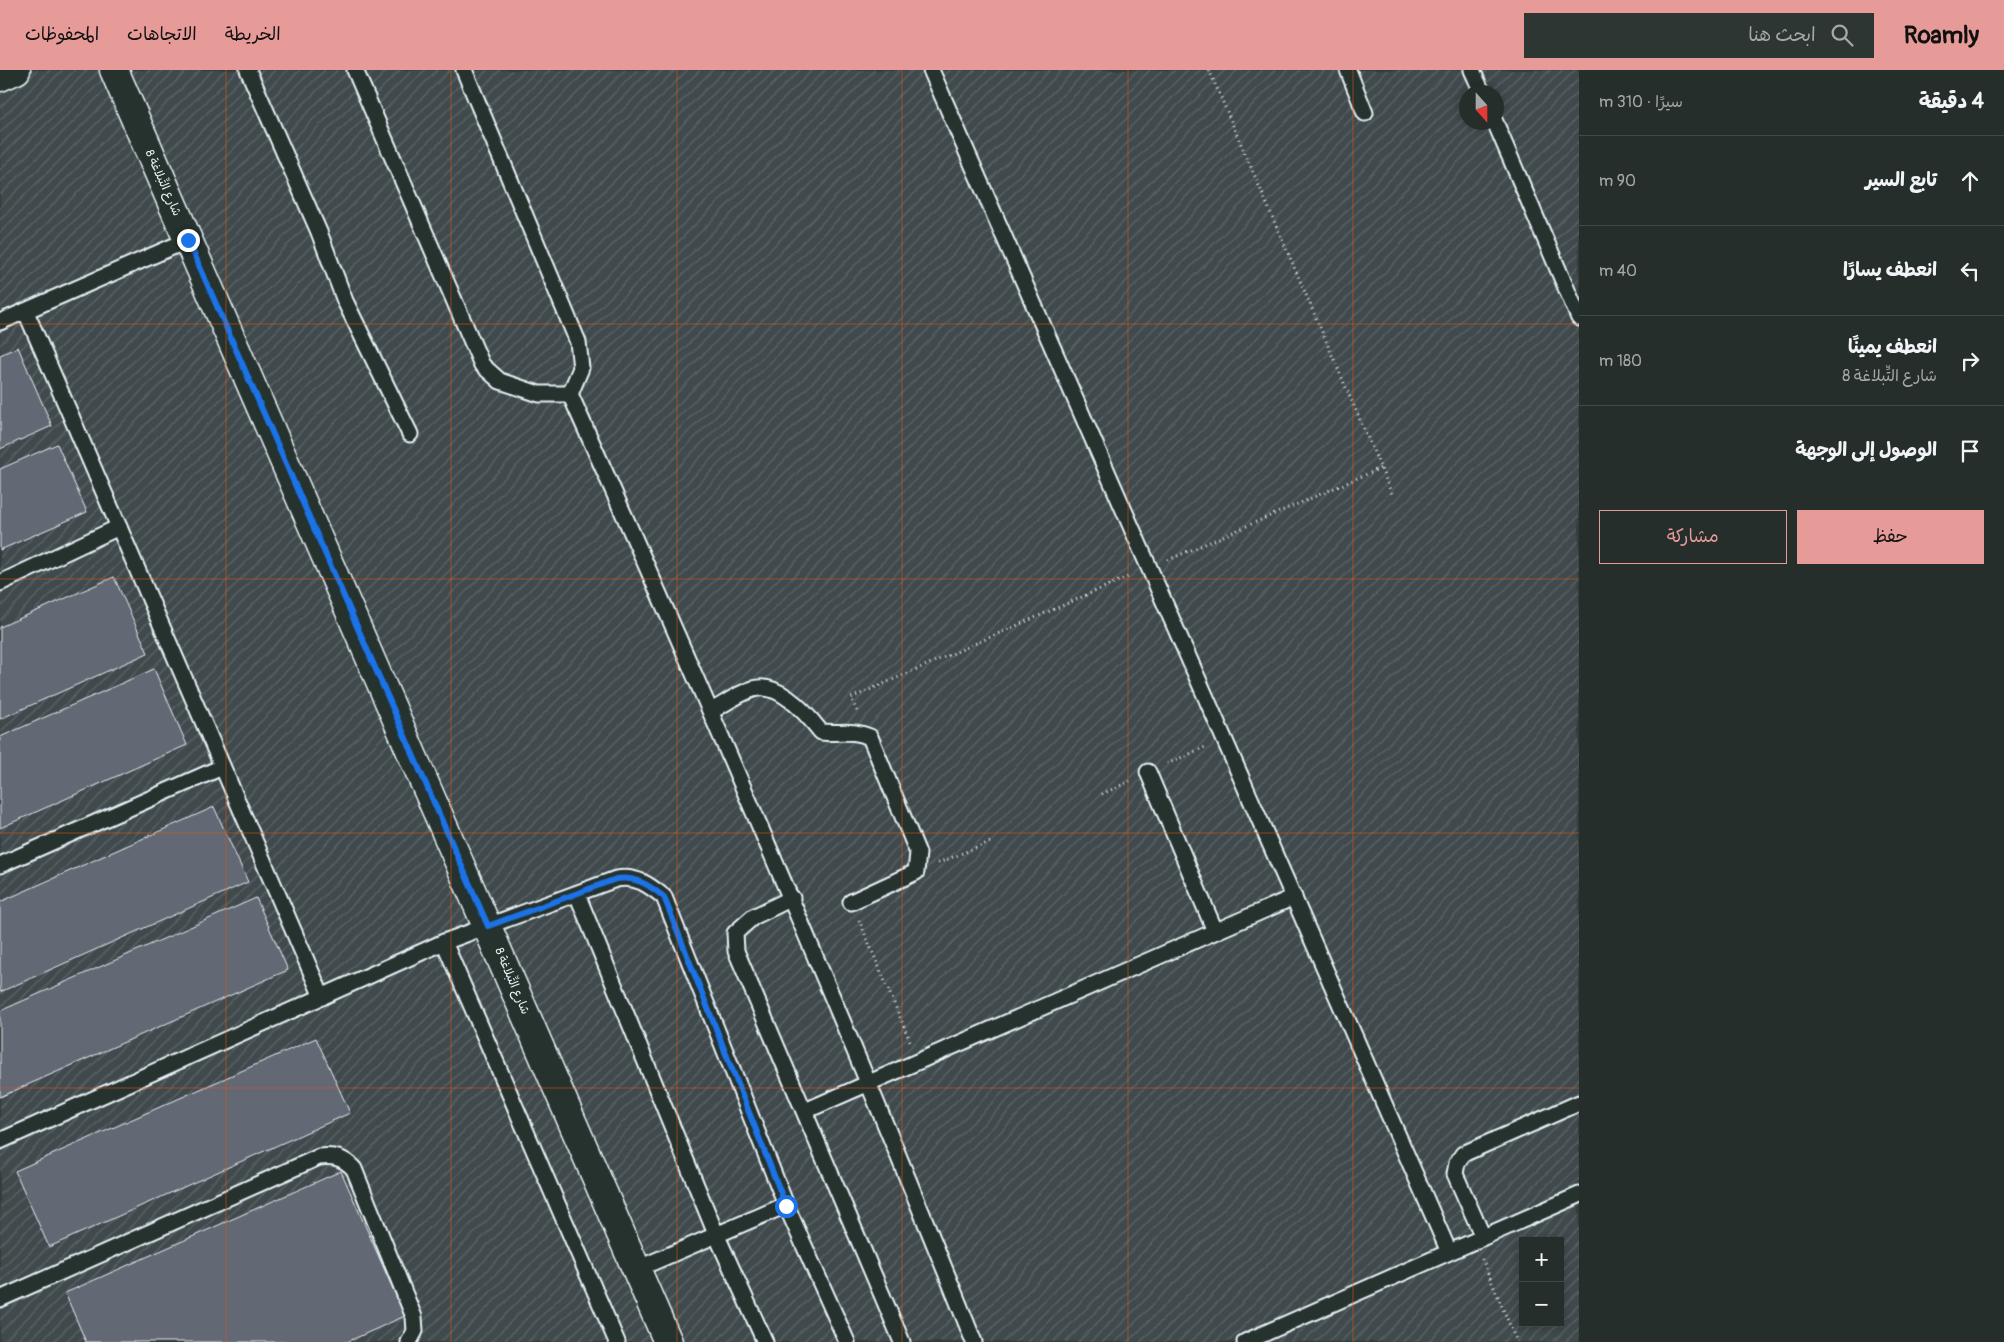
<!DOCTYPE html>
<html lang="ar">
<meta charset="utf-8">
<style>
body{margin:0;font-family:Pangolin,"Playpen Sans Arabic",sans-serif;background:#2e3634;color:#f1f3f6;direction:rtl}
.controls{position:absolute;right:15px;bottom:15px;display:grid;overflow:hidden;border-radius:0px;box-shadow:0 2px 8px #0003}
.controls button{width:45px;height:45px;display:grid;place-items:center;padding:0;border:0;border-bottom:1px solid #424a48;background:#262e2c;color:#f1f3f6;font:25px sans-serif}
.compass{position:absolute;left:1459px;top:15px;width:45px;height:45px;border-radius:50%;background:#262e2c;box-shadow:0 2px 8px #0003;rotate:159deg}
.stop{position:absolute;width:15px;height:15px;margin:-11px;border:4px solid #1a73e8;border-radius:50%;background:#fff}
.stop.end{background:#1a73e8;border-color:#fff;box-shadow:0 1px 5px #0008}
.list{margin:0;padding:0;list-style:none}
h2{display:flex;justify-content:space-between;align-items:center;height:65px;margin:0;padding:0 20px;font-size:21px}
h2 small{font-size:16px;font-weight:400;color:#a4a8a9}
.list li{display:grid;grid-template-columns:32px 1fr auto;gap:15px;align-items:center;box-sizing:border-box;height:90px;padding:0 20px;border-top:1px solid #424a48}
.list b{display:block;font-size:19px;white-space:nowrap}
.list p{margin:0;font-size:16px;white-space:nowrap;color:#a4a8a9}
.list em{font-size:16px;font-style:normal;color:#a4a8a9}
.actions{display:flex;gap:10px;padding:15px 20px}
.actions a{flex:1;padding:11px 0;border:1px solid #e69b98;border-radius:0px;text-align:center;font-size:18px;color:#e69b98}
.actions .main{background:#e69b98;color:#111}
.icon{flex:none;width:28px;height:28px;fill:none;stroke:currentColor;stroke-width:2;stroke-linecap:round;stroke-linejoin:round}
.map{position:relative;flex:none;width:1579px;height:1272px;overflow:hidden;direction:ltr}
header{display:flex;align-items:center;gap:30px;box-sizing:border-box;height:70px;padding:0 25px;background:#e69b98;color:#111}
header strong{font-size:24px}
nav{display:flex;gap:28px;margin-inline-start:auto;font-size:18px}
.search{width:350px;height:45px;background:#2e3634;display:flex;align-items:center;gap:12px;box-sizing:border-box;padding:0 18px;border-radius:0px;color:#a4a8a9;font-size:19px}
main{display:flex}
aside{flex:1;background:#262e2c}
.map>svg:first-child{display:block}
.industrial{fill:url(#industrial-furrows);fill-rule:evenodd}
.building{fill:#636774;stroke:#e8f1f8}
.lines{fill:none;stroke-linecap:round;stroke-linejoin:round}
.lane-casing{stroke:#e8f1f8;stroke-width:19}
.street-casing{stroke:#e8f1f8;stroke-width:31}
.path{stroke:#e8f1f8;stroke-width:3;stroke-dasharray:1 4;stroke-linecap:butt}
.lane{stroke:#26332d;stroke-width:15}
.street{stroke:#26332d;stroke-width:28}
.route{stroke:#1a73e8;stroke-width:6}
.grid{fill:none;stroke:#e8590c;stroke-width:1;stroke-opacity:0.55}
.labels{text-anchor:middle;dominant-baseline:central;stroke-width:5;stroke-linejoin:round;paint-order:stroke}
.street-label{font-size:12px;fill:#e8f1f8;stroke:#26332d}
</style>
<header>
<strong>Roamly</strong>
<div class="search"><svg class="icon" aria-label="search" viewBox="0 0 24 24"><circle cx="10" cy="10" r="6"/><path d="M15 15l6 6"/></svg>ابحث هنا</div>
<nav><a>الخريطة</a><a>الاتجاهات</a><a>المحفوظات</a></nav>
</header>
<main>
<aside>
<h2>4 دقيقة<small>سيرًا · 310 m</small></h2>
<ul class="list">
<li><svg class="icon" aria-label="ahead" viewBox="0 0 24 24"><path d="M12 20V5M6 11l6-6 6 6"/></svg><div><b>تابع السير</b></div><em>90 m</em></li>
<li><svg class="icon" aria-label="left" viewBox="0 0 24 24"><path d="M17 20v-9H6M10 6l-5 5 5 5"/></svg><div><b>انعطف يسارًا</b></div><em>40 m</em></li>
<li><svg class="icon" aria-label="right" viewBox="0 0 24 24"><path d="M7 20v-9h11M14 6l5 5-5 5"/></svg><div><b>انعطف يمينًا</b><p>شارع التِّبلاغة 8</p></div><em>180 m</em></li>
<li><svg class="icon" aria-label="arrive" viewBox="0 0 24 24"><path d="M6 21V4h12l-3 4 3 4H6"/></svg><div><b>الوصول إلى الوجهة</b></div></li>
</ul>
<div class="actions"><a class="main">حفظ</a><a>مشاركة</a></div>
</aside>
<div class="map">
<svg width="1579" height="1272" viewBox="0 0 1579 1272">
<defs>
<pattern id="industrial-furrows" width="10" height="10" patternUnits="userSpaceOnUse" patternTransform="scale(1.25)"><rect width="10" height="10" fill="#414a4c"/><path d="M-1 1l2-2M0 10L10 0M9 11l2-2" fill="none" stroke="#5c6567"/></pattern>
</defs>
<rect width="100%" height="100%" fill="#323d3b"/>
<filter id="ink" filterUnits="userSpaceOnUse"><feTurbulence type="fractalNoise" baseFrequency=".02" numOctaves="2"/><feDisplacementMap in="SourceGraphic" scale="10" xChannelSelector="R" yChannelSelector="G"/><feConvolveMatrix kernelMatrix="1 2 1 2 8 2 1 2 1" color-interpolation-filters="sRGB"/></filter>
<g filter="url(#ink)">
<path class="industrial" d="M0,0H1579V1272H0ZM1466,22H1496V52H1466ZM1523,1171H1560V1253H1523Z"/>
<g class="building">
<polygon points="18,277 52,356 0,379 0,285"/>
<polygon points="57,374 87,442 0,480 0,399"/>
<polygon points="114,507 148,583 0,649 0,557"/>
<polygon points="154,599 187,675 0,758 0,667"/>
<polygon points="214,737 248,812 0,922 0,832"/>
<polygon points="256,828 288,900 0,1027 0,941"/>
<polygon points="316,968 350,1043 49,1177 15,1101"/>
<polygon points="341,1101 405,1246 347,1272 86,1272 65,1223"/>
</g>
<g class="lines">
<g class="lane-casing">
<g id="lane">
<polyline points="248,0 319,162 345,231 410,364"/>
<path d="M355,0L482,295L500,311L539,324H570C711,638 846,953 974,1272"/>
<polyline points="464,0 578,272 581,298 570,324"/>
<polyline points="931,0 1449,1182"/>
<polyline points="1348,0 1365,43"/>
<polyline points="1472,0 1482,22"/>
<polyline points="1495,52 1579,248"/>
<polyline points="26,242 322,927"/>
<polyline points="0,252 188,170"/>
<polyline points="0,513 119,457"/>
<path d="M712,641C724,634 739,623 753,619C779,611 807,644 821,662C842,664 851,659 870,667L918,783L916,802L851,832"/>
<polyline points="1148,702 1215,861"/>
<polyline points="0,795 222,697"/>
<polyline points="577,824 716,1164 765,1272"/>
<polyline points="792,828 753,847 735,863 736,881 902,1272"/>
<polyline points="444,872 617,1272"/>
<polyline points="805,1041 1294,827"/>
<path d="M0,1071L444,872L616,809C636,805 649,815 664,827L786,1135L847,1272"/>
<polyline points="1483,1167 1455,1104 1457,1093 1463,1084 1579,1033"/>
<polyline points="637,1199 786,1135"/>
<path d="M0,1229L319,1087C334,1085 344,1088 354,1099L414,1247L415,1261L409,1272"/>
<polyline points="1245,1272 1579,1125"/>
</g>
</g>
<g class="street-casing">
<g id="street">
<polyline points="114,0 668,1272"/>
<polyline points="0,7 16,0"/>
</g>
</g>
<g class="path">
<polyline points="1209,0 1392,424"/>
<polyline points="1168,490 1381,398"/>
<polyline points="857,641 851,628 1130,506"/>
<polyline points="1167,694 1205,677"/>
<polyline points="1102,724 1130,711"/>
<polyline points="938,793 990,772"/>
<polyline points="859,850 910,971"/>
<polyline points="1482,1189 1517,1272"/>
</g>
<use href="#lane" class="lane"/>
<use href="#street" class="street"/>
</g>
</g>
<g class="lines" filter="url(#ink)">
<path class="route" d="M188,170L488,856L616,809C636,806 649,815 664,827L786,1136"/>
</g>
<path class="grid" d="M226,0V1272M451,0V1272M677,0V1272M902,0V1272M1128,0V1272M1353,0V1272M0,254H1579M0,509H1579M0,763H1579M0,1018H1579"/>
<g class="labels">
<g class="street-label">
<text transform="translate(163 113) rotate(66)">شارع التِّبلاغة 8</text>
<text transform="translate(512 911) rotate(67)">شارع التِّبلاغة 8</text>
</g>
</g>
</svg>
<div class="controls">
<button>+</button>
<button>−</button>
</div>
<svg class="compass" viewBox="-18 -18 36 36"><path d="M0-13l5 13h-10z" fill="#e53935"/><path d="M0 13l5-13h-10z" fill="#a4a8a9"/></svg>
<div class="stop" style="left:786px;top:1136px"></div>
<div class="stop end" style="left:188px;top:170px"></div>
</div>
</main>
